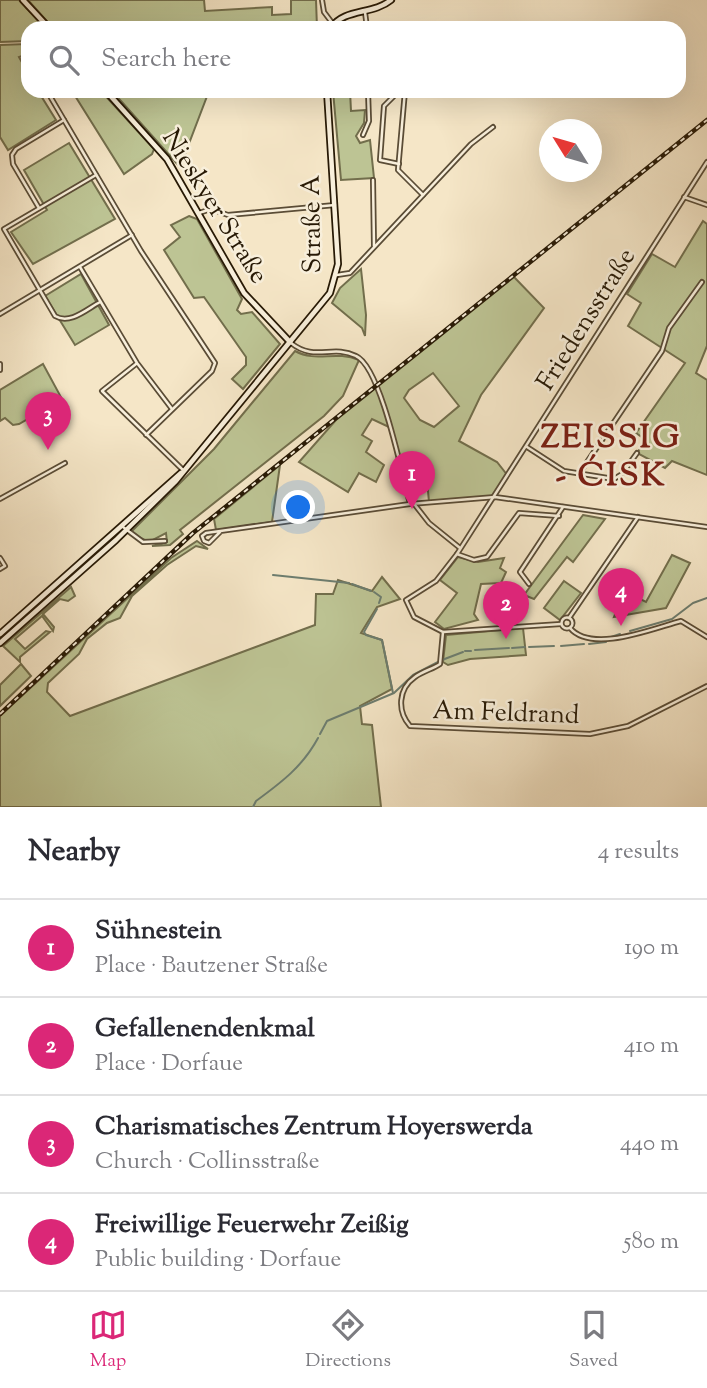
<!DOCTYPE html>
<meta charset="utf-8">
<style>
body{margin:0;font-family:"Sorts Mill Goudy",serif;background:#f7f7f7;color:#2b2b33}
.compass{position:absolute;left:539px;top:119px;width:63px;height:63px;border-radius:50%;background:#fff;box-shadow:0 7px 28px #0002;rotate:307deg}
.you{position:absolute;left:299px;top:508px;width:24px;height:24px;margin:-18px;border:5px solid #fff;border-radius:50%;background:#1a73e8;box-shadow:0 0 0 10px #1a73e833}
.badge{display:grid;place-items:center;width:46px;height:46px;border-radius:50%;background:#db2777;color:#fff;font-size:23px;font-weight:700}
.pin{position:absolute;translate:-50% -58px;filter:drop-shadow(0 2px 4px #0008)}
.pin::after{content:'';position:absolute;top:37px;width:24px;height:21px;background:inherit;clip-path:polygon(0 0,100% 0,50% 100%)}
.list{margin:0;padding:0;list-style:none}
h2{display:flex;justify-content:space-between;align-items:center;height:91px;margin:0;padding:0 28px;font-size:30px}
h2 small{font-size:23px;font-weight:400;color:#7c7c81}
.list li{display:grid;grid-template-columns:46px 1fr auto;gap:21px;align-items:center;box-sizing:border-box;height:98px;padding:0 28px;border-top:2px solid #e1e1e2}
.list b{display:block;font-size:26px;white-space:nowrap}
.list p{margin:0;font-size:23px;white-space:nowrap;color:#7c7c81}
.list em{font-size:23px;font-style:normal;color:#7c7c81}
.icon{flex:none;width:38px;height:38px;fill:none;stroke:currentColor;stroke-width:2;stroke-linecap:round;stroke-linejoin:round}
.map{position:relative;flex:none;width:707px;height:807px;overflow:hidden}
.search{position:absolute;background:#fff;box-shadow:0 7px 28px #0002;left:21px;right:21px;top:21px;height:77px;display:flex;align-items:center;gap:18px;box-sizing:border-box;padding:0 24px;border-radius:21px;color:#7c7c81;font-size:26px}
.sheet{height:483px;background:#fff}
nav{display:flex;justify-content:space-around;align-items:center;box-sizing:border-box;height:98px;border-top:2px solid #e1e1e2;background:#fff;font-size:19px;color:#7c7c81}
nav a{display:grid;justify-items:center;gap:4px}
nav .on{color:#db2777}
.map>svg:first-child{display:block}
.green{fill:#bdc494;stroke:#726e4c;stroke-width:2;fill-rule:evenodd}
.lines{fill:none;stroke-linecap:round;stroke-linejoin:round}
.stream{stroke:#6d7d6f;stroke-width:2}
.street-casing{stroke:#5a4c36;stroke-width:6}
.secondary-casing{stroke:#271905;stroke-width:8}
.street{stroke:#f8efdb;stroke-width:2.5}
.secondary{stroke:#f8efdb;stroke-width:4.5}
.rail-casing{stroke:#271905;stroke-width:4.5}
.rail{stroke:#f8efdb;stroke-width:2;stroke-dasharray:5;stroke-linecap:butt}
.labels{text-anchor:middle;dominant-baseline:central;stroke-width:5;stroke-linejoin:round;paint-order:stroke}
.street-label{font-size:26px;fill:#271905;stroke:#f8efdb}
.district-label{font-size:33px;font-weight:bold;letter-spacing:2px;fill:#7a1f14;stroke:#f8efdb}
</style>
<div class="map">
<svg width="707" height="807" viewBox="0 0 707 807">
<rect width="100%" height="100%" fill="#f5e6c7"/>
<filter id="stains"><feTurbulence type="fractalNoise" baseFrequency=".00286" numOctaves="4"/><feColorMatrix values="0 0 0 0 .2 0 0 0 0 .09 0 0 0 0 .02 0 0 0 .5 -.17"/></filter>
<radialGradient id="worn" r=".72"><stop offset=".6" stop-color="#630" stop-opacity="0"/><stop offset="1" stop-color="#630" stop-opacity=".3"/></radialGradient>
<g class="green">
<polygon points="0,0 19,0 45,28 28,28 28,41 0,42"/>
<polygon points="28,0 204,0 205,11 272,7 272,15 291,14 291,0 316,0 317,28 53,28"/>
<polygon points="26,44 25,55 19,57 28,73 28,91 38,91 56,120 8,150 0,137 0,45"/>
<polygon points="72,91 101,91 154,149 152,154 124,174"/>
<polygon points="112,91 209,91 180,167"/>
<polygon points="333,91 350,91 351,111 365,110 364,123 356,136 360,143 370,140 374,178 341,180"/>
<polygon points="69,143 115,219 33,264 11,232 47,210 24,170"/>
<polygon points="189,216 197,219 242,299 237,310 241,314 252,312 280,344 243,389 232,379 246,365 246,357 204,297 194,298 164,250 180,237 171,225"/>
<polygon points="703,221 707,224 707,346 696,373 707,380 707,475 672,461 665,468 637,453 646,440 636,433 685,363 628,326 641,303 627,294 652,254 675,267"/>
<polygon points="361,269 366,315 365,336 362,328 332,303 340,288"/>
<polygon points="81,274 109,325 75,345 45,296"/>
<path d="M514,277L544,308L481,395L459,441L497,462L508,476L494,496L429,502L426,469H401L389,427L372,419L362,435L372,441L366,452L384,465L376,482L359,473L348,492L299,462L336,420ZM433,373L459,406L434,427L420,420L404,398L409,390Z"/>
<path d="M295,351C317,363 334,350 359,360L343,396L324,416L180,530L183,534L170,545L152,546L167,542L166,533L149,542L130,533L214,449Z"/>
<polygon points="43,364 62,399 19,424 13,425 5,418 0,421 0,390"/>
<polygon points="280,465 272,522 216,530 214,519"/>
<polygon points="583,515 605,519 573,562 567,557 534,599 524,595"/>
<polygon points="197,541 208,549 196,546 167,565 132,596 120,618 107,623 87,639 79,654 48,683 47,692 70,716 315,625 316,594 333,594 338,580 372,591 382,577 400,599 377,607 361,633 382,640 392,689 360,706 362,724 372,725 381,807 0,807 0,716 171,558"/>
<polygon points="672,555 690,563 666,608 614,617 624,591 646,602"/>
<polygon points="458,557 478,562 504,558 500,568 506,572 501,583 481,584 474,614 478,620 444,629 435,622 457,593 440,580"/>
<polygon points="564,581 581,593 560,620 544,608"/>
<polygon points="71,587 75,596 68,601 60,599 43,614 54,627 53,631 42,616 15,639 25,649 46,631 50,632 20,657 20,662 3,646"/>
<polygon points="523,628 526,655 470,659 448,665 443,662 446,635"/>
<polygon points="21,664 31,676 0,706 0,685"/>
</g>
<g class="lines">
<g class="stream">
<polyline points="273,575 349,583"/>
<polyline points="352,584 371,591"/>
<polyline points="374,592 381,597 379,603"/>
<polyline points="377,609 364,632 366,635 382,640 393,693"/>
<polyline points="630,631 672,619 693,603 707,598"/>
<polyline points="608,638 620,634"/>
<polyline points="589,644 606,642"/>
<polyline points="561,646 584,644"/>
<polyline points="529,647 554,646"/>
<polyline points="512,648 525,647"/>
<polyline points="475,650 509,648"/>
<polyline points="465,651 471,651"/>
<polyline points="442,660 463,652"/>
<polyline points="320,734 327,721 394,693 413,675 438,662"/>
<path d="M253,807L256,801C282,782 303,766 318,738"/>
</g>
<g class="street-casing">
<g id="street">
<polyline points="322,0 324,12 333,24"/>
<polyline points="365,12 367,28"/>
<polyline points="47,91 141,251 215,363 212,371 146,435"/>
<polyline points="405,91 398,170 423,195"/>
<polyline points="363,135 369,121 368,91"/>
<polyline points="399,164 380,160 384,106 399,91"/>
<path d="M96,175L4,229L55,316C70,325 87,309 100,302"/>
<polyline points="373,180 374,246"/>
<polyline points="684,197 707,205"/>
<polyline points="39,208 13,164 12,155 16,149 64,120"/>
<polyline points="199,213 211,209 228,215 335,205"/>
<polyline points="80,267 137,363 172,409"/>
<polyline points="337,275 350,273 471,144 493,127"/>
<polyline points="0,314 132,235"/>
<path d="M291,343C315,362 332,344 356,356C381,367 402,475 410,504"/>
<polyline points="0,364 0,370"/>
<polyline points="136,364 102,391 184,471"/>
<polyline points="527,447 564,471 614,479 622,474 637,453"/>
<polyline points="579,474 662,351 669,328 702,282"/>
<polyline points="0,499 65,463"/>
<polyline points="415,505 429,523 460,548"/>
<polyline points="123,527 143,542 165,541"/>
<polyline points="220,532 209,543 204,541 202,536 206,533 410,504 495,497 707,527"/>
<polyline points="457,554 474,560 487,557 519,513 559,516"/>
<polyline points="0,558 5,566 0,569"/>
<polyline points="529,584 520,572 563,507"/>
<circle cx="567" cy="623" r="5.5"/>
<polyline points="569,618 638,517"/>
<polyline points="561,624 443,632 414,617 406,600 436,581 457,554 707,162"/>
<path d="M570,628C592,654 654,628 681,621L707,637"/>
<path d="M443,632L440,664C433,669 423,671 415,677C398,689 397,711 410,726L590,734L628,726L707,686"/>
</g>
</g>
<g class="secondary-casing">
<g id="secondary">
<polyline points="23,0 49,28"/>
<path d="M331,28C344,8 373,15 391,0"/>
<polyline points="106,91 167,159 244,293 290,342"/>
<polyline points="0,634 181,473"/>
<polyline points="0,643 116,540 175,482 330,293 338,264 327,91"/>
</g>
</g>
<use href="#street" class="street"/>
<use href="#secondary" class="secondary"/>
<g class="rail-casing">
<polyline id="rail" points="0,714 193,533 707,120"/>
</g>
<use href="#rail" class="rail"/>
</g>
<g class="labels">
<g class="street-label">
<text transform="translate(214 207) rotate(58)">Nieskyer Straße</text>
<text transform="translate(313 224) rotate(-91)">Straße A</text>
<text transform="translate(587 320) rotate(-58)">Friedensstraße</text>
<text transform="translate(506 714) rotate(2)">Am Feldrand</text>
</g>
<g class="district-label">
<text x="611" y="439">ZEISSIG<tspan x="611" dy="38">- ĆISK</tspan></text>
</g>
</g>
<rect width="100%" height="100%" filter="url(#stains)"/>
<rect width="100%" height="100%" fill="url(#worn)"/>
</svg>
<svg class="compass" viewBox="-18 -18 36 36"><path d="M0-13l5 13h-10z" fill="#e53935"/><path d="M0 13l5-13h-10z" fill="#7c7c81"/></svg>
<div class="you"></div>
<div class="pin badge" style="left:412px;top:509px">1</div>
<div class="pin badge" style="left:506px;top:639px">2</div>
<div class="pin badge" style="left:48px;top:450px">3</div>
<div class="pin badge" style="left:621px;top:626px">4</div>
<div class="search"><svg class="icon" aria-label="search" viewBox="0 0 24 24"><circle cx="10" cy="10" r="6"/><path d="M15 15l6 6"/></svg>Search here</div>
</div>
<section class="sheet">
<h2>Nearby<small>4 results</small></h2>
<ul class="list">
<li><span class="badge">1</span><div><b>Sühnestein</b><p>Place · Bautzener Straße</p></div><em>190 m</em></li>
<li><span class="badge">2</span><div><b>Gefallenendenkmal</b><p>Place · Dorfaue</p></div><em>410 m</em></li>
<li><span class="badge">3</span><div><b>Charismatisches Zentrum Hoyerswerda</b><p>Church · Collinsstraße</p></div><em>440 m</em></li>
<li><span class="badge">4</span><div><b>Freiwillige Feuerwehr Zeißig</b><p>Public building · Dorfaue</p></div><em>580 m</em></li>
</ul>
</section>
<nav>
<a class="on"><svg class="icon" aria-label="map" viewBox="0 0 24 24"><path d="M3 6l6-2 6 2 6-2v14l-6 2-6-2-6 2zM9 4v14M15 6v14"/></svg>Map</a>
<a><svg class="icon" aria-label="directions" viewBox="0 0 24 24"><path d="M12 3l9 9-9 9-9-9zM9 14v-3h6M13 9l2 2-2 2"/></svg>Directions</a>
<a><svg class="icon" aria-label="saved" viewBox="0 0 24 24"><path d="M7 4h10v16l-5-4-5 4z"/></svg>Saved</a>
</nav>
